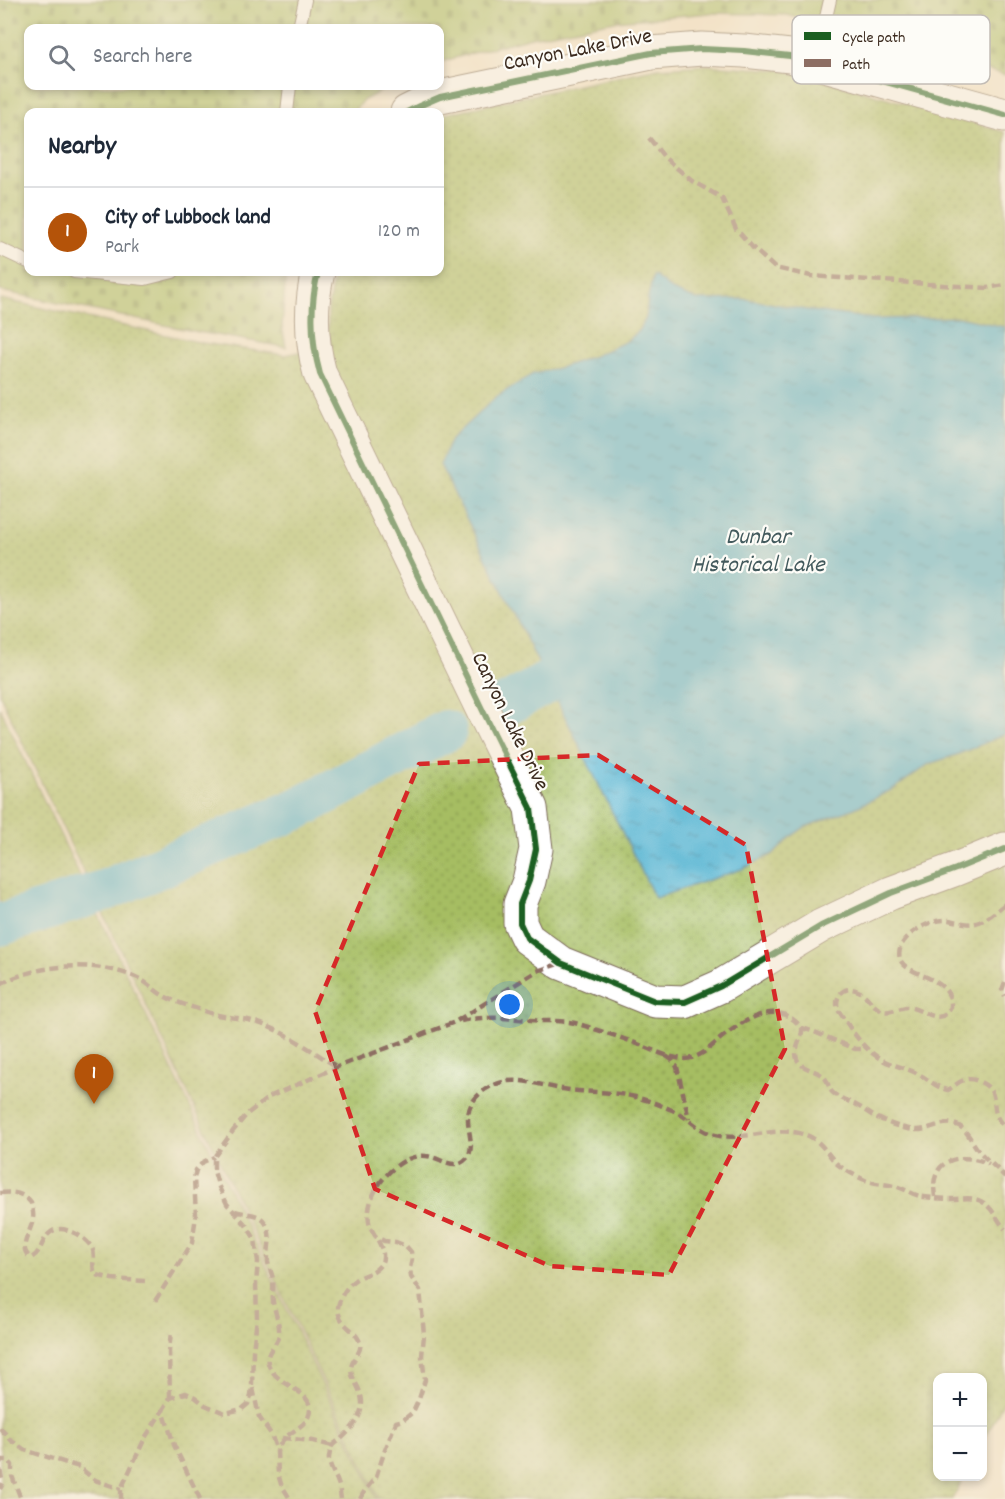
<!DOCTYPE html>
<meta charset="utf-8">
<style>
body{margin:0;font-family:Dekko,sans-serif;background:#f6f6f7;color:#1f2937}
.controls{position:absolute;right:18px;bottom:18px;display:grid;overflow:hidden;border-radius:12px;box-shadow:0 3px 9px #0003}
.controls button{width:54px;height:54px;display:grid;place-items:center;padding:0;border:0;border-bottom:2px solid #e0e1e3;background:#fff;color:#1f2937;font:30px sans-serif}
.you{position:absolute;left:510px;top:1005px;width:21px;height:21px;margin:-15px;border:4px solid #fff;border-radius:50%;background:#1a73e8;box-shadow:0 0 0 9px #1a73e833}
.badge{display:grid;place-items:center;width:39px;height:39px;border-radius:50%;background:#b45309;color:#fff;font-size:20px;font-weight:700}
.pin{position:absolute;translate:-50% -50px;filter:drop-shadow(0 2px 3px #0008)}
.pin::after{content:'';position:absolute;top:32px;width:21px;height:18px;background:inherit;clip-path:polygon(0 0,100% 0,50% 100%)}
.list{margin:0;padding:0;list-style:none}
h2{display:flex;justify-content:space-between;align-items:center;height:78px;margin:0;padding:0 24px;font-size:26px}
h2 small{font-size:20px;font-weight:400;color:#747a83}
.list li{display:grid;grid-template-columns:39px 1fr auto;gap:18px;align-items:center;box-sizing:border-box;height:90px;padding:0 24px;border-top:2px solid #e0e1e3}
.list b{display:block;font-size:22px;white-space:nowrap}
.list p{margin:0;font-size:20px;white-space:nowrap;color:#747a83}
.list em{font-size:20px;font-style:normal;color:#747a83}
.icon{flex:none;width:33px;height:33px;fill:none;stroke:currentColor;stroke-width:2;stroke-linecap:round;stroke-linejoin:round}
.map{position:relative;flex:none;width:1005px;height:1499px;overflow:hidden}
.search{position:absolute;background:#fff;box-shadow:0 3px 9px #0003;left:24px;top:24px;width:420px;height:66px;display:flex;align-items:center;gap:15px;box-sizing:border-box;padding:0 21px;border-radius:12px;color:#747a83;font-size:22px}
.panel{position:absolute;background:#fff;box-shadow:0 3px 9px #0003;left:24px;top:108px;width:420px;height:168px;border-radius:12px}
.map>svg:first-child{display:block}
.cemetery{fill:url(#cemetery-stones);stroke:#707440;stroke-width:1.5}
.park{fill:url(#park-dots);stroke:#707440;stroke-width:1.5}
.water{fill:url(#water-ripples);stroke:#476e78;stroke-width:1.5}
.lines{fill:none;stroke-linecap:round;stroke-linejoin:round}
.river{stroke:#53b3d2;stroke-width:42}
.lane-casing{stroke:#7b6a59;stroke-width:14}
.secondary-casing{stroke:#7b6a59;stroke-width:35}
.lane{stroke:#fff;stroke-width:12}
.secondary{stroke:#fff;stroke-width:33}
.quiet{stroke:#8d6e63;stroke-width:4.5;stroke-dasharray:9 4.5;stroke-linecap:butt}
.cycleway-casing{stroke:#fdfcf7;stroke-width:10}
.cycleway{stroke:#1b5e20;stroke-width:6}
.marked{fill:none;stroke:#d62828;stroke-width:4.5;stroke-dasharray:12 8;stroke-linejoin:round}
.labels{text-anchor:middle;dominant-baseline:central;stroke-width:4.5;stroke-linejoin:round;paint-order:stroke}
.street-label{font-size:22px;fill:#3b2a1e;stroke:#fdfcf7}
.water-label{font-size:24px;font-style:italic;fill:#435a5d;stroke:#fdfcf7}
.key{fill:#fdfcf7;stroke:#c3bdb6;stroke-width:1.5}
.key-label{font-size:16px;fill:#3b2a1e}
</style>
<div class="map">
<svg width="1005" height="1499" viewBox="0 0 1005 1499">
<defs>
<pattern id="cemetery-stones" width="16" height="16" patternUnits="userSpaceOnUse" patternTransform="scale(1.5)"><rect width="16" height="16" fill="#a6bd62"/><path d="M2 7V4a2 2 0 0 1 4 0v3zM10 15v-3a2 2 0 0 1 4 0v3z" fill="#889a50"/></pattern>
<pattern id="park-dots" width="8" height="8" patternUnits="userSpaceOnUse" patternTransform="scale(1.5)"><rect width="8" height="8" fill="#a6bd62"/><path d="M2 2h.1M6 6h.1" fill="none" stroke="#889a50" stroke-width="1.8" stroke-linecap="round"/></pattern>
<pattern id="water-ripples" width="26" height="14" patternUnits="userSpaceOnUse" patternTransform="scale(1.5)"><rect width="26" height="14" fill="#53b3d2"/><path d="M2 4q2-2 4 0t4 0M15 11q2-2 4 0t4 0" fill="none" stroke="#4692aa"/></pattern>
</defs>
<rect width="100%" height="100%" fill="#fdfcf7"/>
<filter id="ink" filterUnits="userSpaceOnUse"><feTurbulence type="fractalNoise" baseFrequency=".0167" numOctaves="2"/><feDisplacementMap in="SourceGraphic" scale="12" xChannelSelector="R" yChannelSelector="G"/><feConvolveMatrix kernelMatrix="1 2 1 2 8 2 1 2 1" color-interpolation-filters="sRGB"/></filter>
<filter id="wash" filterUnits="userSpaceOnUse"><feTurbulence type="fractalNoise" baseFrequency=".008" numOctaves="4" result="noise"/><feDisplacementMap in="SourceGraphic" scale="24" xChannelSelector="R" yChannelSelector="G"/><feGaussianBlur stdDeviation="1.35" result="paint"/><feColorMatrix in="noise" values="0 0 0 0 0 0 0 0 0 0 0 0 0 0 0 0 0 1.4 0 .05"/><feComposite in="paint" operator="in"/></filter>
<g filter="url(#wash)">
<rect width="100%" height="100%" fill="#f3e2c6"/>
<polygon class="cemetery" points="0,0 1005,0 1005,75 885,40 787,15 711,13 615,21 531,37 440,62 440,28 28,28 28,86 390,86 362,101 353,112 28,112 28,272 286,272 282,326 286,347 198,332 0,291"/>
<g class="park">
<polygon points="708,65 782,70 849,87 1005,132 1005,1399 983,1442 982,1378 938,1378 938,1476 964,1477 952,1499 379,1499 0,695 0,299 203,343 285,355 331,346 328,329 328,309 334,272 440,272 440,115 658,68"/>
<polygon points="0,708 377,1499 0,1499"/>
</g>
<polygon class="water" points="653,275 672,290 697,300 747,299 813,311 875,319 959,317 1005,327 1005,734 959,754 929,764 895,788 855,808 805,827 791,837 775,853 745,868 655,898 440,465 451,439 496,397 533,374 562,367 594,356 627,341 639,331 646,318 648,298"/>
<g class="lines">
<g class="river">
<polyline points="506,705 548,682 596,650"/>
<polyline points="0,925 106,890 297,809 446,731"/>
</g>
</g>
</g>
<g filter="url(#ink)">
<g class="lines">
<g class="lane-casing">
<g id="lane">
<polyline points="299,28 305,0"/>
<polyline points="816,61 830,0"/>
<polyline points="287,112 290,86"/>
<polyline points="0,249 28,262"/>
<polyline points="74,272 145,279 173,272"/>
</g>
</g>
<g class="secondary-casing">
<g id="secondary">
<polyline points="407,112 419,106 440,97 651,53 702,49 744,51 790,56 825,65 1005,115"/>
<path d="M318,272C310,305 311,341 320,374L484,713L531,808L536,849L529,881L520,904V923L527,938L561,963L655,1001L685,1002L721,986L821,926L891,893L956,869L1005,849"/>
</g>
</g>
<use href="#lane" class="lane"/>
<use href="#secondary" class="secondary"/>
<g class="quiet">
<polyline points="649,138 665,158 692,181 722,198 736,229 753,248 775,268 811,276 987,288 1005,285"/>
<path d="M1005,904C997,910 988,919 979,922C967,927 955,919 943,920C926,921 894,939 900,959C905,976 953,976 951,1007C941,1029 922,1007 906,1007C899,1008 891,1013 883,1011C873,1008 868,995 858,991C843,984 834,997 838,1010C850,1027 862,1049 881,1059C893,1066 908,1068 920,1075C930,1080 936,1088 948,1090C953,1087 958,1082 964,1080C969,1078 973,1079 978,1081C1005,1092 985,1110 1005,1127"/>
<polyline points="1005,982 1002,990 1005,996"/>
<path d="M0,984C41,963 95,960 138,978C147,982 155,991 164,996C177,1003 193,1007 207,1012C220,1017 235,1017 248,1020C281,1028 309,1049 337,1067"/>
<path d="M461,1021C488,1015 515,1019 543,1021C553,1021 565,1021 575,1023C592,1028 610,1034 627,1040C645,1046 664,1057 683,1059C702,1060 715,1041 729,1032C752,1015 780,1001 802,1028C803,1039 793,1048 797,1059C802,1070 815,1069 823,1076C828,1080 828,1087 832,1092C838,1098 849,1101 856,1105C864,1109 871,1116 880,1119C890,1124 904,1129 915,1130C931,1131 943,1118 959,1126C968,1131 972,1143 979,1151C987,1160 997,1168 1005,1177"/>
<polyline points="802,1028 812,1031 855,1049 862,1049 866,1047"/>
<polyline points="666,1056 672,1060 677,1067 689,1119"/>
<path d="M0,1193C13,1192 23,1192 31,1203C32,1208 34,1213 33,1218C32,1232 16,1248 31,1258C42,1253 41,1239 51,1232C62,1223 86,1237 92,1248C97,1257 89,1267 97,1275L112,1279L145,1281"/>
<path d="M935,1197C934,1189 933,1181 937,1173C945,1154 974,1156 989,1164"/>
<path d="M235,1211C244,1214 258,1213 264,1221C274,1234 267,1248 268,1262C269,1268 272,1273 273,1279C274,1287 272,1295 273,1302C275,1313 280,1323 279,1334C278,1345 265,1351 268,1363C274,1385 310,1389 310,1409C310,1425 293,1429 284,1439C281,1442 279,1447 277,1451"/>
<polyline points="155,1301 192,1243 196,1216 194,1178 196,1170 203,1162 214,1157"/>
<polyline points="253,1388 259,1417 271,1434 277,1451 278,1474 281,1484 290,1499"/>
<polyline points="170,1398 169,1351 171,1332"/>
<polyline points="0,1428 12,1441 25,1450 79,1467 95,1480 121,1489"/>
<polyline points="282,1438 313,1441 332,1446"/>
<polyline points="0,1463 1,1460 8,1460 12,1465 12,1476 21,1499"/>
<polyline points="0,1470 3,1483 0,1489"/>
<polyline points="121,1499 121,1489 145,1438 163,1410"/>
<polyline points="200,1499 174,1445 163,1410 170,1398 186,1393 195,1397 205,1405 225,1413 242,1409 248,1404 251,1396 252,1385 253,1351 257,1318 256,1283 258,1262 255,1239 246,1225 227,1204 218,1185 214,1171 214,1157 233,1131 247,1114 269,1097 337,1067 455,1022 537,971 561,963"/>
<path d="M341,1499C340,1493 340,1488 338,1483C335,1474 328,1466 329,1457C330,1453 330,1449 332,1446C334,1443 338,1441 341,1439C352,1429 362,1417 362,1402C361,1387 352,1381 351,1370C350,1359 365,1352 359,1340C353,1328 338,1324 338,1308C338,1307 340,1299 341,1298C344,1291 349,1284 355,1280C363,1274 377,1273 382,1262C387,1250 374,1236 370,1226C365,1211 373,1191 383,1179C393,1167 409,1154 426,1156C440,1157 455,1172 467,1158C475,1148 468,1132 468,1120C467,1098 488,1084 508,1081C527,1079 545,1087 563,1089C587,1093 612,1091 635,1097C648,1100 660,1105 672,1110C691,1118 699,1133 720,1136C748,1140 775,1126 803,1134C819,1138 826,1152 836,1163C844,1170 856,1176 865,1180C876,1184 887,1184 898,1187C907,1190 915,1196 924,1197C933,1198 943,1199 952,1199C963,1199 975,1196 984,1203C993,1209 998,1221 1005,1229"/>
<polyline points="360,1499 365,1490 376,1477 385,1450 396,1422 403,1420 413,1412 419,1399 425,1380 422,1356 424,1335 421,1300 420,1290 411,1277 410,1268 412,1259 411,1252 406,1246 396,1242 384,1241 375,1236"/>
</g>
<g class="cycleway-casing">
<g id="cycleway">
<polyline points="407,112 419,106 440,97 651,53 702,49 744,51 790,56 825,65 1005,115"/>
<path d="M318,272C310,305 311,341 320,374L484,713L531,808L536,849L529,881L520,904V923L527,938L561,963L655,1001L685,1002L721,986L821,926L891,893L956,869L1005,849"/>
</g>
</g>
<use href="#cycleway" class="cycleway"/>
</g>
</g>
<path d="M0 0H1005V1499H0ZM598,755L746,845L785,1049L669,1275L550,1266L375,1189L315,1011L419,764Z" fill="#f3e2c6" fill-opacity=".55" fill-rule="evenodd"/>
<path class="marked" d="M598,755L746,845L785,1049L669,1275L550,1266L375,1189L315,1011L419,764Z"/>
<g class="labels">
<g class="street-label">
<text transform="translate(578 51) rotate(-11)">Canyon Lake Drive</text>
<text transform="translate(509 722) rotate(64)">Canyon Lake Drive</text>
</g>
<g class="water-label">
<text x="758" y="538">Dunbar<tspan x="758" dy="28">Historical Lake</tspan></text>
</g>
</g>
<rect x="792" y="15" width="198" height="69" rx="9" class="key"/>
<rect x="804" y="32" width="27" height="8" fill="#1b5e20"/>
<rect x="804" y="59" width="27" height="8" fill="#8d6e63"/>
<g class="key-label">
<text x="842" y="42">Cycle path</text>
<text x="842" y="69">Path</text>
</g>
</svg>
<div class="controls">
<button>+</button>
<button>−</button>
</div>
<div class="you"></div>
<div class="pin badge" style="left:94px;top:1104px">1</div>
<div class="search"><svg class="icon" aria-label="search" viewBox="0 0 24 24"><circle cx="10" cy="10" r="6"/><path d="M15 15l6 6"/></svg>Search here</div>
<section class="panel">
<h2>Nearby<small></small></h2>
<ul class="list">
<li><span class="badge">1</span><div><b>City of Lubbock land</b><p>Park</p></div><em>120 m</em></li>
</ul>
</section>
</div>
